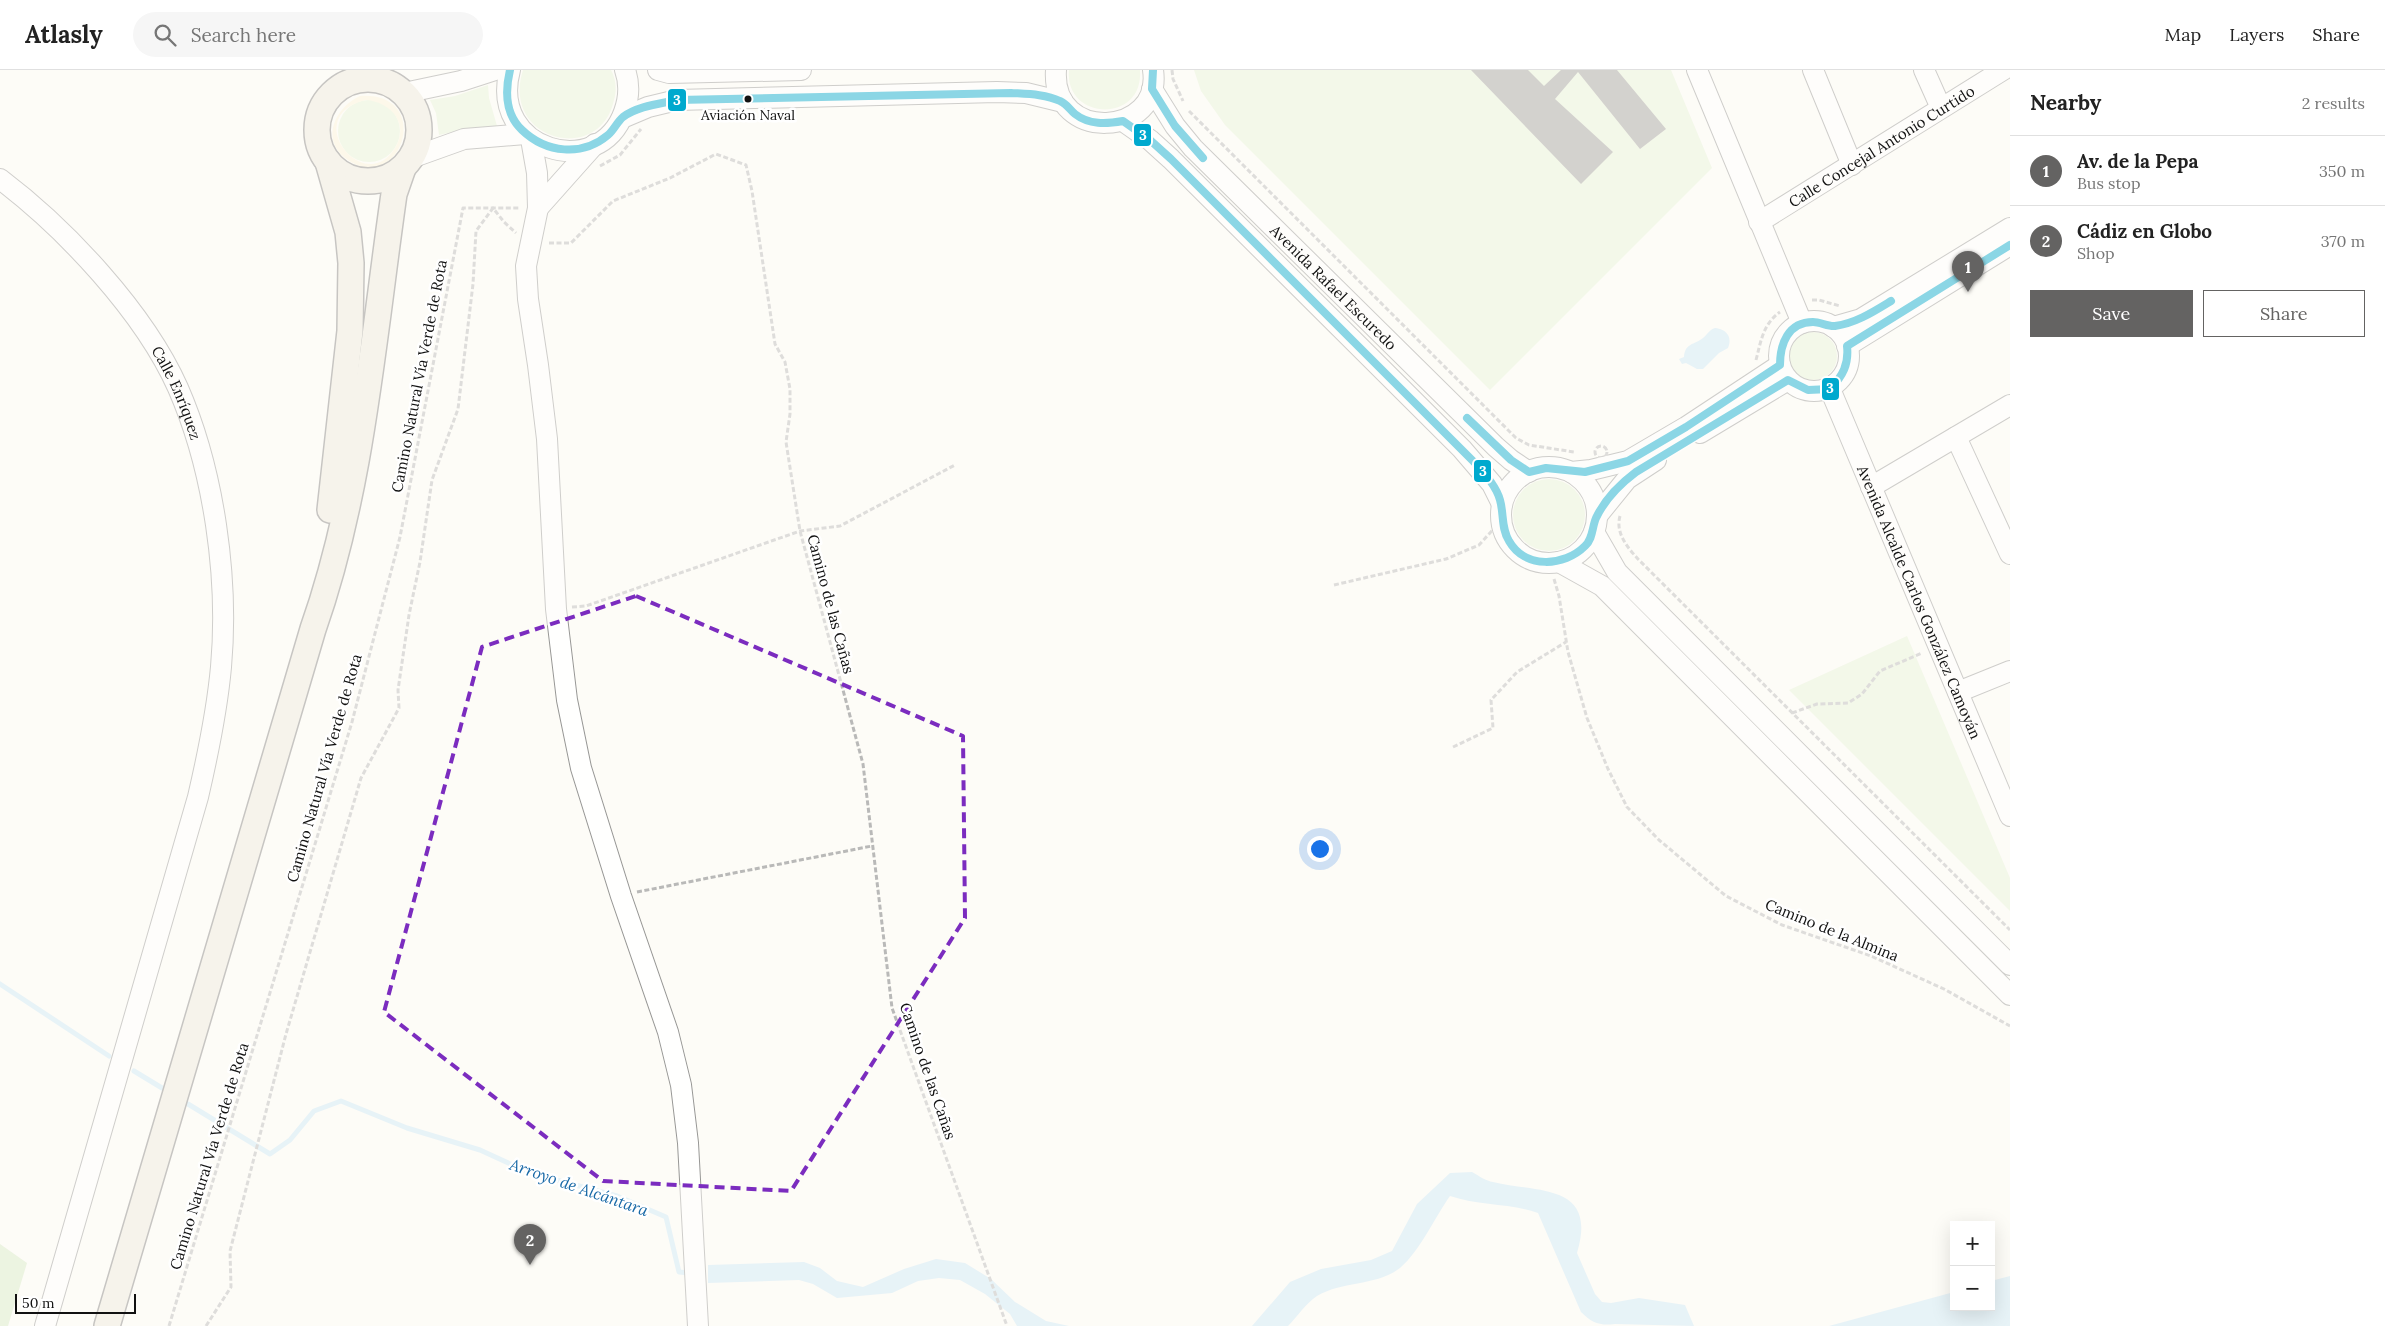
<!DOCTYPE html>
<meta charset="utf-8">
<style>
body{margin:0;font-family:Lora,serif;background:#f6f6f6;color:#222}
.controls{position:absolute;right:15px;bottom:15px;display:grid;overflow:hidden;border-radius:0px;box-shadow:0 5px 20px #0002}
.controls button{width:45px;height:45px;display:grid;place-items:center;padding:0;border:0;border-bottom:1px solid #e0e0e0;background:#fff;color:#222;font:25px sans-serif}
.scale{position:absolute;left:15px;bottom:12px;width:121px;box-sizing:border-box;padding-left:5px;border:2px solid #111;border-top:0;font-size:14px;line-height:18px;white-space:nowrap;color:#111;-webkit-text-stroke:4px #fff;paint-order:stroke}
.you{position:absolute;left:1319px;top:778px;width:18px;height:18px;margin:-12px;border:4px solid #fff;border-radius:50%;background:#1a73e8;box-shadow:0 0 0 8px #1a73e833}
.badge{display:grid;place-items:center;width:32px;height:32px;border-radius:50%;background:#646362;color:#fff;font-size:16px;font-weight:700}
.pin{position:absolute;translate:-50% -41px;filter:drop-shadow(0 1px 2px #0008)}
.pin::after{content:'';position:absolute;top:26px;width:18px;height:15px;background:inherit;clip-path:polygon(0 0,100% 0,50% 100%)}
.list{margin:0;padding:0;list-style:none}
h2{display:flex;justify-content:space-between;align-items:center;height:65px;margin:0;padding:0 20px;font-size:21px}
h2 small{font-size:16px;font-weight:400;color:#767676}
.list li{display:grid;grid-template-columns:32px 1fr auto;gap:15px;align-items:center;box-sizing:border-box;height:70px;padding:0 20px;border-top:1px solid #e0e0e0}
.list b{display:block;font-size:19px;white-space:nowrap}
.list p{margin:0;font-size:16px;white-space:nowrap;color:#767676}
.list em{font-size:16px;font-style:normal;color:#767676}
.actions{display:flex;gap:10px;padding:15px 20px}
.actions a{flex:1;padding:11px 0;border:1px solid #646362;border-radius:0px;text-align:center;font-size:18px;color:#646362}
.actions .main{background:#646362;color:#fff}
.icon{flex:none;width:28px;height:28px;fill:none;stroke:currentColor;stroke-width:2;stroke-linecap:round;stroke-linejoin:round}
.map{position:relative;flex:none;width:2010px;height:1256px;overflow:hidden}
header{display:flex;align-items:center;gap:30px;box-sizing:border-box;height:70px;padding:0 25px;background:#fff;border-bottom:1px solid #e0e0e0}
header strong{font-size:24px}
nav{display:flex;gap:28px;margin-inline-start:auto;font-size:18px}
.search{width:350px;height:45px;background:#f6f6f6;display:flex;align-items:center;gap:12px;box-sizing:border-box;padding:0 18px;border-radius:28px;color:#767676;font-size:19px}
main{display:flex}
aside{flex:1;background:#fff}
.map>svg:first-child{display:block}
.green{fill:#e7f3d7}
.forest{fill:#d8eac5}
.sand{fill:#fcf4d9;fill-rule:evenodd}
.water{fill:#cde8f7}
.lines{fill:none;stroke-linecap:round;stroke-linejoin:round}
.stream{stroke:#cde8f7;stroke-width:5}
.building{fill:#a19f9c}
.minor-casing{stroke:#979795;stroke-width:22}
.major-casing{stroke:#858482;stroke-width:28}
.path{stroke:#b9b9b8;stroke-width:3;stroke-dasharray:5 2.5;stroke-linecap:butt}
.minor{stroke:#fffffe;stroke-width:20}
.major{stroke:#ede9dc;stroke-width:25}
.bus-1-casing{stroke:#fff;stroke-width:11}
.bus-1{stroke:#00a9ce;stroke-width:8}
.marked{fill:none;stroke:#7b2cbf;stroke-width:4;stroke-dasharray:10 6;stroke-linejoin:round}
.bus-dot{fill:#111;stroke:#fff;stroke-width:2}
.labels{text-anchor:middle;dominant-baseline:central;stroke-width:5;stroke-linejoin:round;paint-order:stroke}
.bus-label{font-size:14px;fill:#111;stroke:#fff}
.street-label{font-size:15px;fill:#111;stroke:#fff}
.water-label{font-size:16px;font-style:italic;fill:#1768a6;stroke:#fff}
.line-badge{stroke:#fff;stroke-width:2}
.badge-label{font-size:14px;text-anchor:middle;font-weight:bold;fill:#fff}
</style>
<header>
<strong>Atlasly</strong>
<div class="search"><svg class="icon" aria-label="search" viewBox="0 0 24 24"><circle cx="10" cy="10" r="6"/><path d="M15 15l6 6"/></svg>Search here</div>
<nav><a>Map</a><a>Layers</a><a>Share</a></nav>
</header>
<main>
<div class="map">
<svg width="2010" height="1256" viewBox="0 0 2010 1256">
<rect width="100%" height="100%" fill="#fdfcf7"/>
<g class="green">
<path d="M523,0H611C616,9 617,20 614,30C600,96 500,71 523,0Z"/>
<path d="M1069,0H1140C1144,54 1064,51 1069,0Z"/>
<polygon points="1194,0 1671,0 1712,98 1490,320 1225,55 1201,21"/>
<polygon points="488,15 489,28 497,56 470,58 439,65 436,43 430,30 455,26"/>
<circle cx="369" cy="61" r="31"/>
<circle cx="1813" cy="286" r="24"/>
<circle cx="1549" cy="445" r="36"/>
<polygon points="1907,566 2010,808 2010,841 1789,620"/>
</g>
<polygon class="forest" points="0,1174 27,1193 8,1256 0,1256"/>
<path class="sand" d="M360,26C436,21 401,130 345,88C320,68 336,37 360,26ZM366,30C391,32 410,54 395,78C365,128 298,46 366,30Z"/>
<g class="water">
<path d="M1715,258C1726,259 1733,267 1728,278L1719,283L1703,299H1697L1686,293L1682,294L1679,289L1684,287C1685,273 1694,275 1703,268C1708,264 1709,260 1715,258Z"/>
<path d="M1472,1102C1479,1106 1486,1111 1493,1112C1538,1123 1598,1113 1577,1183L1595,1224L1602,1232L1611,1233L1639,1228L1685,1235L1694,1256L1615,1254C1600,1256 1592,1253 1581,1242L1538,1143C1510,1133 1480,1136 1450,1126C1435,1147 1420,1181 1400,1198C1377,1216 1342,1211 1317,1226C1306,1233 1297,1247 1288,1256H1252L1290,1212L1321,1199L1371,1190L1392,1181L1417,1134L1450,1103Z"/>
<polygon points="936,1189 965,1193 991,1209 1015,1232 1046,1251 1069,1256 1017,1256 1010,1244 985,1224 960,1210 939,1208 918,1211 892,1223 837,1228 813,1214 799,1210 708,1213 708,1195 804,1192 820,1198 837,1211 863,1217 904,1199"/>
<polygon points="2010,1206 2010,1256 1829,1256 1954,1222 1954,1237 1991,1237 1991,1211"/>
</g>
<g class="lines">
<g class="stream">
<polyline points="0,914 109,986"/>
<polyline points="134,1001 162,1018"/>
<polyline points="188,1034 270,1084 290,1070 314,1041 341,1031 407,1058 480,1080 530,1103 617,1126 666,1147 679,1202 690,1203"/>
</g>
</g>
<polygon class="building" points="1471,0 1528,0 1544,16 1561,0 1617,0 1666,59 1640,79 1578,2 1555,29 1613,82 1581,114"/>
<g class="lines">
<g class="minor-casing">
<g id="minor">
<path d="M510,0C488,81 599,112 624,42C629,28 630,14 625,0"/>
<polyline points="658,0 669,3 801,0"/>
<path d="M1056,0C1051,74 1163,67 1153,0"/>
<polyline points="1697,0 1802,253"/>
<polyline points="1813,0 1852,95"/>
<polyline points="1924,0 1941,38"/>
<path id="s1" d="M1152,19L1175,56L1193,78L1496,377L1511,390L1529,402"/>
<polyline points="404,23 461,11 495,0"/>
<polyline points="622,48 648,37 677,30 997,22 1026,23 1063,32"/>
<polyline points="1123,51 1150,70 1171,89 1462,379 1492,414 1502,434"/>
<polyline points="531,69 537,103 538,138 526,196 528,229 538,295 547,369 556,539 567,630 581,698 621,826 668,962 681,1015 688,1073 698,1256"/>
<polyline points="411,88 464,69 525,64"/>
<path id="s2" d="M0,109C66,159 144,242 178,318C214,400 229,508 221,597C217,641 208,684 198,727L45,1256"/>
<polyline points="538,138 595,74"/>
<path id="s3" d="M1759,152L2003,0"/>
<circle cx="1814" cy="286" r="35"/>
<polyline points="1833,257 1861,249 2010,158"/>
<polyline points="1847,276 2010,175"/>
<path id="s4" d="M1830,319L2010,746"/>
<polyline points="1700,363 1788,310"/>
<polyline points="1956,367 2010,484"/>
<circle cx="1549" cy="445" r="48"/>
<polyline points="1571,402 1591,400 1628,391 1686,357 1780,295"/>
<polyline points="1871,417 2010,335"/>
<polyline points="1597,446 1627,409 1656,390"/>
<polyline points="1594,462 1617,502 2010,895"/>
<polyline points="1559,492 1602,516 2010,925"/>
<polyline points="1958,622 2010,601"/>
</g>
</g>
<g class="major-casing">
<g id="major">
<circle cx="368" cy="60" r="51"/>
<polyline points="328,92 348,162 351,193 350,261 330,440"/>
<path d="M107,1256L313,559C362,420 373,269 394,124L403,98"/>
</g>
</g>
<g class="path">
<polyline points="1172,0 1173,9 1183,31"/>
<polyline points="1189,41 1516,368 1529,375 1574,382"/>
<polyline points="600,96 620,85 641,59"/>
<polyline points="549,173 571,173 613,131 670,108 716,84 746,95 752,121 775,274 785,292 790,319 790,344 786,372 800,461 863,694 892,938 1007,1256"/>
<polyline points="1812,230 1819,230 1840,236"/>
<path d="M1756,290C1761,271 1763,254 1780,242"/>
<circle cx="1601" cy="382" r="6"/>
<path d="M1620,446C1615,463 1628,478 1638,489L2010,860"/>
<polyline points="1554,509 1559,526 1568,582 1587,648 1608,699 1627,737 1659,770 1726,826 1782,855 1871,886 1944,919 2010,956"/>
<polyline points="1334,515 1446,489 1479,475 1500,452"/>
<polyline points="572,537 586,536 800,461 840,456 955,395"/>
<polyline points="1792,643 1817,634 1848,633 1862,624 1880,601 1922,583"/>
<polyline points="1453,677 1493,658 1491,630 1517,602 1566,572"/>
<polyline points="637,822 872,776"/>
<polyline points="169,1256 352,652 400,467 463,138 520,138"/>
<polyline points="206,1256 231,1217 230,1181 286,964 361,708 399,638 398,620 409,545 420,492 432,410 458,339 473,214 476,161 493,138 504,152 516,163"/>
</g>
<use href="#minor" class="minor"/>
<use href="#major" class="major"/>
<g class="bus-1-casing">
<g id="bus-1">
<path d="M510,0C505,21 505,44 522,60C546,83 582,87 608,65C614,60 617,52 623,47C638,36 659,34 677,30L1011,23C1027,24 1045,24 1060,31C1067,34 1070,40 1075,44C1089,55 1106,54 1123,51L1150,70L1171,89L1472,390C1483,401 1496,415 1500,430C1504,444 1501,458 1509,471C1525,499 1564,497 1585,476C1593,469 1592,457 1596,448C1605,429 1620,414 1636,402L1788,310L1808,320L1830,319C1843,306 1849,294 1847,276L2010,175"/>
<polyline points="1153,0 1152,19 1175,56 1203,88"/>
<path d="M1467,348L1511,390L1529,402L1546,398L1585,402L1628,391L1686,357L1780,295C1780,274 1788,252 1813,252C1820,252 1829,257 1835,256C1856,253 1873,242 1891,231"/>
</g>
</g>
<use href="#bus-1" class="bus-1"/>
</g>
<path d="M0 0H2010V1256H0ZM636,526L963,666L965,848L791,1121L603,1111L384,942L482,577Z" fill="#fdfcf7" fill-opacity=".55" fill-rule="evenodd"/>
<path class="marked" d="M636,526L963,666L965,848L791,1121L603,1111L384,942L482,577Z"/>
<circle class="bus-dot" cx="748" cy="29" r="4.5"/>
<g class="labels">
<g class="bus-label">
<text x="748" y="45">Aviación Naval</text>
</g>
<g class="street-label">
<text stroke="none"><textPath href="#s3" startOffset="144">Calle Concejal Antonio Curtido</textPath></text>
<text stroke="none"><textPath href="#s1" startOffset="270">Avenida Rafael Escuredo</textPath></text>
<text transform="translate(419 306) rotate(-79)">Camino Natural Vía Verde de Rota</text>
<text stroke="none"><textPath href="#s2" startOffset="281">Calle Enríquez</textPath></text>
<text stroke="none"><textPath href="#s4" startOffset="231">Avenida Alcalde Carlos González Camoyán</textPath></text>
<text transform="translate(831 534) rotate(75)">Camino de las Cañas</text>
<text transform="translate(324 698) rotate(-74)">Camino Natural Vía Verde de Rota</text>
<text transform="translate(1832 860) rotate(22)">Camino de la Almina</text>
<text transform="translate(928 1001) rotate(71)">Camino de las Cañas</text>
<text transform="translate(209 1086) rotate(-73)">Camino Natural Vía Verde de Rota</text>
</g>
<g class="water-label">
<text transform="translate(579 1117) rotate(19)">Arroyo de Alcántara</text>
</g>
</g>
<g class="line-badge">
<rect x="667" y="18" width="20" height="24" rx="5" fill="#00a9ce"/>
<rect x="1133" y="53" width="19" height="24" rx="5" fill="#00a9ce"/>
<rect x="1821" y="307" width="19" height="24" rx="5" fill="#00a9ce"/>
<rect x="1473" y="389" width="19" height="24" rx="5" fill="#00a9ce"/>
</g>
<g class="badge-label">
<text x="677" y="35">3</text>
<text x="1143" y="70">3</text>
<text x="1830" y="323">3</text>
<text x="1483" y="406">3</text>
</g>
</svg>
<div class="controls">
<button>+</button>
<button>−</button>
</div>
<div class="scale">50 m</div>
<div class="you"></div>
<div class="pin badge" style="left:1968px;top:222px">1</div>
<div class="pin badge" style="left:530px;top:1195px">2</div>
</div>
<aside>
<h2>Nearby<small>2 results</small></h2>
<ul class="list">
<li><span class="badge">1</span><div><b>Av. de la Pepa</b><p>Bus stop</p></div><em>350 m</em></li>
<li><span class="badge">2</span><div><b>Cádiz en Globo</b><p>Shop</p></div><em>370 m</em></li>
</ul>
<div class="actions"><a class="main">Save</a><a>Share</a></div>
</aside>
</main>
